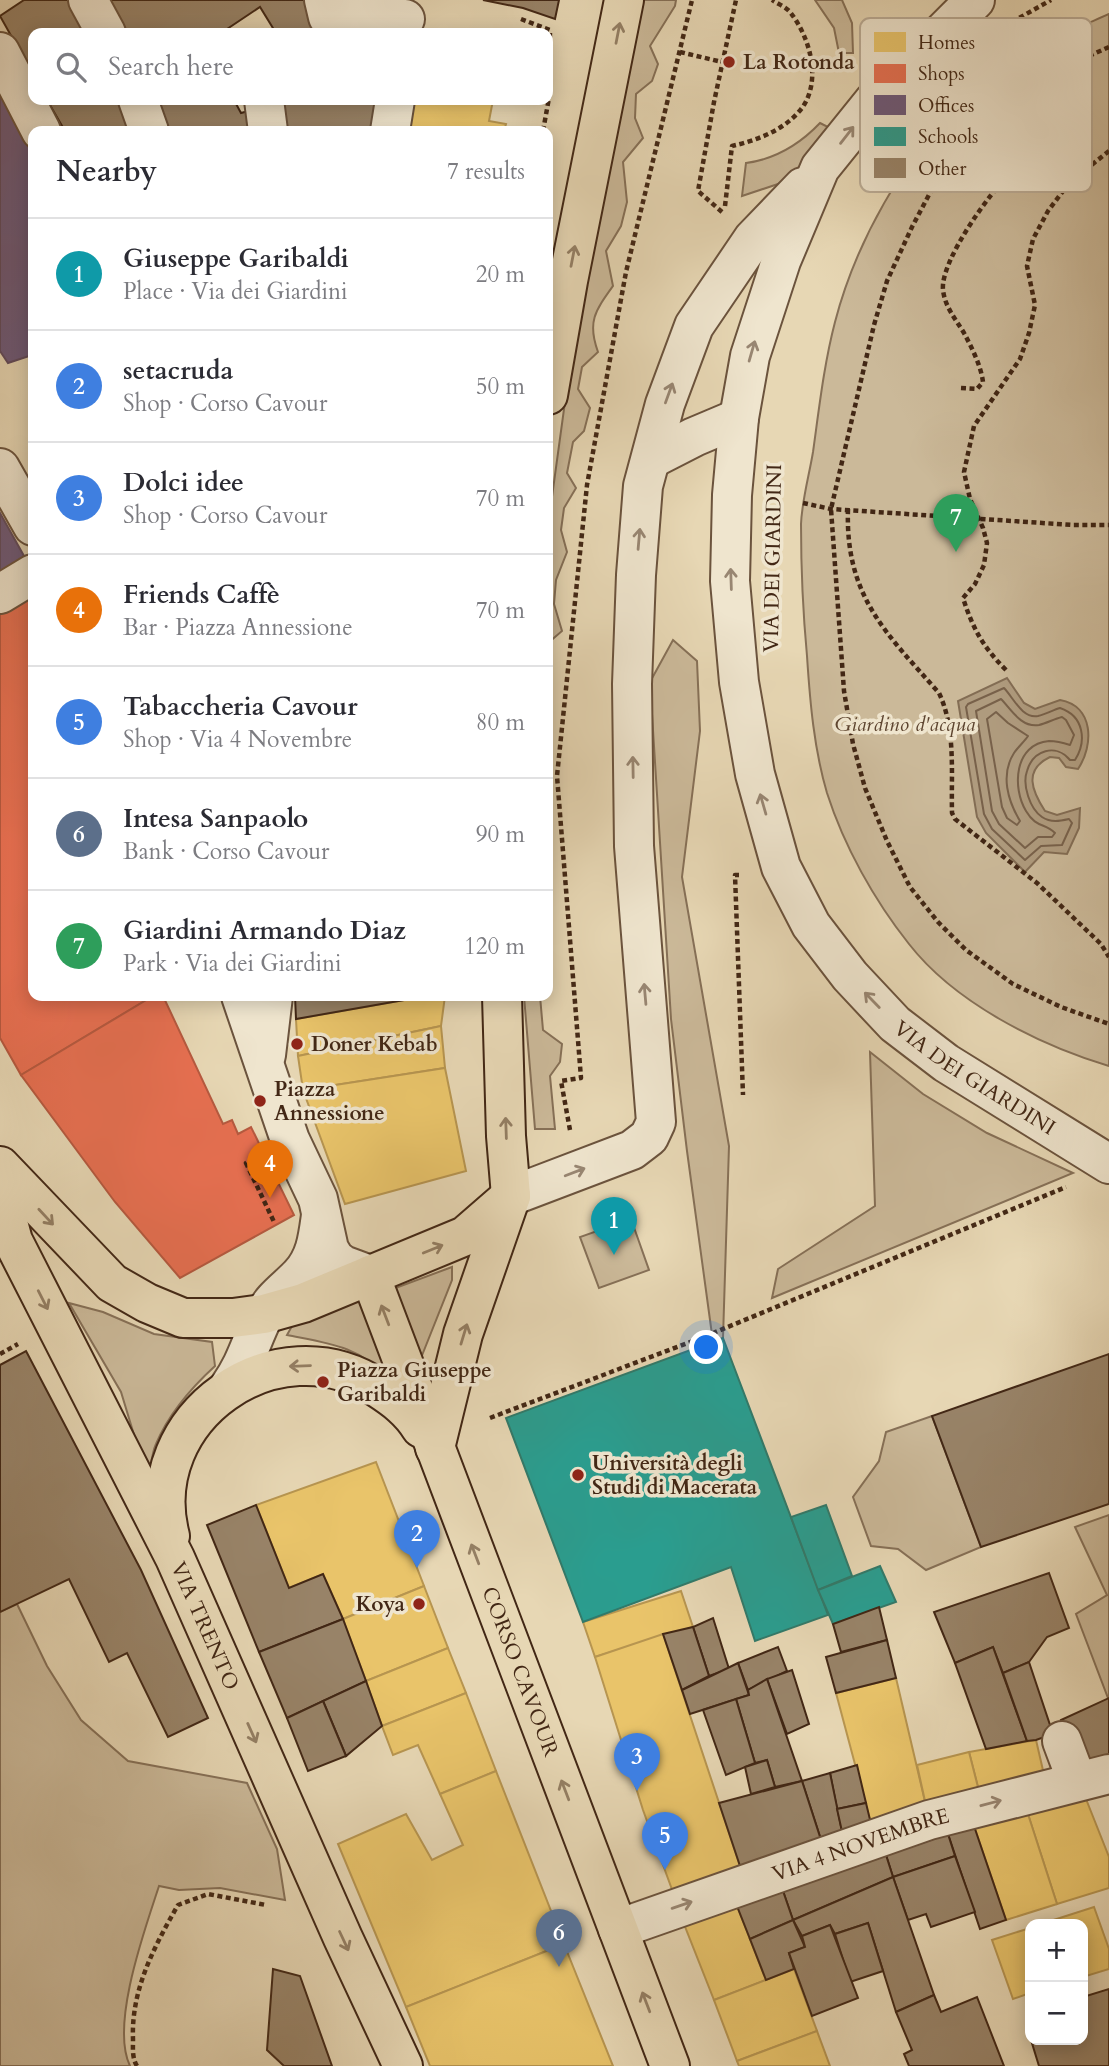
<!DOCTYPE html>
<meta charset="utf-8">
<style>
body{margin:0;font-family:Cardo,serif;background:#f7f7f7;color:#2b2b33}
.controls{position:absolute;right:21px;bottom:21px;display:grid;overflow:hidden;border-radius:14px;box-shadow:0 4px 18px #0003}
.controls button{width:63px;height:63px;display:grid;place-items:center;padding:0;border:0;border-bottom:2px solid #e1e1e2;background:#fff;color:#2b2b33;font:35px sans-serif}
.you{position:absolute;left:707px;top:1348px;width:24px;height:24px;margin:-18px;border:5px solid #fff;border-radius:50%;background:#1a73e8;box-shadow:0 0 0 10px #1a73e833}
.badge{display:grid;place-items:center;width:46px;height:46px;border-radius:50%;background:#8f2418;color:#fff;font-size:23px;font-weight:700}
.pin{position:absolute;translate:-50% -58px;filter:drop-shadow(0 2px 4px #0008)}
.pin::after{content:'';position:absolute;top:37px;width:24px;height:21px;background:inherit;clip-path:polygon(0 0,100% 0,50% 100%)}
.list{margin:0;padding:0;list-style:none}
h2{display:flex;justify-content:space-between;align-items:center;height:91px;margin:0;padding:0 28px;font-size:30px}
h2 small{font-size:23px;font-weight:400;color:#7c7c81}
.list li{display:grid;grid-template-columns:46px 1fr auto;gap:21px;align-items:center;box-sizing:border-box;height:112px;padding:0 28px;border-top:2px solid #e1e1e2}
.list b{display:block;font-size:26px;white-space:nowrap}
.list p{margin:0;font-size:23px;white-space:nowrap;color:#7c7c81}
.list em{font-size:23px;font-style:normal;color:#7c7c81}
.icon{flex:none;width:38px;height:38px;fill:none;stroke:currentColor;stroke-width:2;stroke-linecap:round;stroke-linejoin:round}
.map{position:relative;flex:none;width:1109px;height:2066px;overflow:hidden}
.search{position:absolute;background:#fff;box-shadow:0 4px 18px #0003;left:28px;top:28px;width:525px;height:77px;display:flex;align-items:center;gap:18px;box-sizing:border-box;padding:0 24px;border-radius:14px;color:#7c7c81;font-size:26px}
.panel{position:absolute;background:#fff;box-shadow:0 4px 18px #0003;left:28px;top:126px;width:525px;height:875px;border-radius:14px}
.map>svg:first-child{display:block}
.green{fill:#cbb999;stroke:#867057;stroke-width:2}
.water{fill:#af9b7e;stroke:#836d54;stroke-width:2}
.homes{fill:#e9c46a;stroke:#b79550;stroke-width:2}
.shops{fill:#e76f51;stroke:#b6593f;stroke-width:2}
.offices{fill:#6d597a;stroke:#604a5c;stroke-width:2}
.schools{fill:#2a9d8f;stroke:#317a6a;stroke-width:2}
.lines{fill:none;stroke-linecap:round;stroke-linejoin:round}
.shore{stroke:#78614a;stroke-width:2}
.building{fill:#988368;stroke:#422715;stroke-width:2}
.minor-casing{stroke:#6b533d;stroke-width:42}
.major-casing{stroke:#422715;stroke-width:42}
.path{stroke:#422715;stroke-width:4.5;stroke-dasharray:5 3.5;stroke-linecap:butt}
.minor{stroke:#efe5ce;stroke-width:38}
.major{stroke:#e7d7b4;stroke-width:38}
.oneway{stroke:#947f64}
.oneway2{stroke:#988672}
.poi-dot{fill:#8f2418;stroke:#efe5ce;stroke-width:2.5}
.labels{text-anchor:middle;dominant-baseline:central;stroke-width:7;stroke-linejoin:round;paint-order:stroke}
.poi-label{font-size:21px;font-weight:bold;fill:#422715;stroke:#efe5ce;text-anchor:start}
.street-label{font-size:21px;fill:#422715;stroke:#efe5ce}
.park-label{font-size:21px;font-style:italic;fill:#5d442f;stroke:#efe5ce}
.key{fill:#efe5ce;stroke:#bbac96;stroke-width:2}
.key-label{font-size:19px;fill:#422715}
</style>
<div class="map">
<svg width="1109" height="2066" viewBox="0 0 1109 2066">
<rect width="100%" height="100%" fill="#e7d7b4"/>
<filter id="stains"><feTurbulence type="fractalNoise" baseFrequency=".00286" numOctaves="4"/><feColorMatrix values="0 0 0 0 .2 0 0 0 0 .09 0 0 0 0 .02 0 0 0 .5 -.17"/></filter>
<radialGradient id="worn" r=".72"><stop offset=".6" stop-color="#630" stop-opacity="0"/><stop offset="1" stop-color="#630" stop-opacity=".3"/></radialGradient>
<g class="green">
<path d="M643,0H676L675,6L650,46L658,64L652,81L636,94L635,118L643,138L623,162L627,202L621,226L606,251L613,286C595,311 587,322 598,352L582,367L578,389L590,408L584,431L573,442L567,473L576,488L564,508L561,530L567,552L556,580L554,604L562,631L548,643V526L581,285Z"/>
<polygon points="815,0 842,0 852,23 853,53 839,53 834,28"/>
<path d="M1109,14V1066C1039,1045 955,1003 909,944C874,900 844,846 827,793C814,749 810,702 807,656C803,613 801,568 801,524C802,500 809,476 813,452C819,409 824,364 835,322C856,241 903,160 961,100C1001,59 1057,37 1109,14Z"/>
<path d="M820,123L834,130L803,167L778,184L742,196L746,163C776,159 799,145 820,123Z"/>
<polygon points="673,640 697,661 700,731 682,877 729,1146 723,1338 713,1342 687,1151 671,1019 650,682"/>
<polygon points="524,996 540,996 543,1030 562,1044 560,1062 550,1076 555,1129 535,1129"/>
<polygon points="870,1052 923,1094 987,1133 1073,1173 772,1298 778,1269 875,1206"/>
<polygon points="631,1219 649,1270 599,1288 580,1237"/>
<polygon points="452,1267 452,1280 417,1368 390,1290"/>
<path d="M364,1299L392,1375L387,1378C360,1346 327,1343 287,1335L292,1326Z"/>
<path d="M69,1303L103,1312L154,1334L212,1342L215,1366C191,1388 169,1413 156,1444C151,1455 151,1469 148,1481L121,1392Z"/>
<polygon points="932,1416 981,1547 926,1570 898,1549 871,1546 853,1497 879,1461 886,1432"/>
<polygon points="1109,1515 1109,1698 1108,1698 1076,1614 1107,1595 1075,1527"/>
<path d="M17,1604L47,1666L81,1720L128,1761L247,1783L277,1849L285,1900L220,1888L179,1890L159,1886C145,1929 110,2025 130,2066H0V1612Z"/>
</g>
<path class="water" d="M1007,678L1024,703L1035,709L1060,700C1094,706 1094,745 1078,769L1066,767L1059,758L1050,757C1023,770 1032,791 1045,811L1057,815L1080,808L1079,828L1067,854L1044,852L1025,872L986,833L977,817L958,701Z"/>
<g class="homes">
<polygon points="411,100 493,100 489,121 506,124 504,131 406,131"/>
<polygon points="427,996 445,996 441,1026 298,1056 296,1019"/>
<polygon points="441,1026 445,1068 303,1090 298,1056"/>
<polygon points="445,1068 466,1171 345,1204 303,1090"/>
<polygon points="376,1462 424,1586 343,1619 323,1574 289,1588 256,1505"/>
<polygon points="424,1586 448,1648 366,1681 343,1619"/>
<polygon points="681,1591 693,1627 595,1657 583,1622"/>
<polygon points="663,1634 742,1872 674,1895 643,1810 595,1657"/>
<polygon points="448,1648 466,1693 382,1726 366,1681"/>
<polygon points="896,1678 927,1810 872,1828 836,1693"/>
<polygon points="466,1693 496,1771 440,1794 418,1745 393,1755 382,1726"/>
<polygon points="1036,1740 1045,1779 980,1795 969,1752"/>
<polygon points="969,1752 980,1795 927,1810 917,1765"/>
<polygon points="496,1771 564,1944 406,2007 338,1844 406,1814 432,1860 463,1845 440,1794"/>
<polygon points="1086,1799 1109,1857 1109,1888 1057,1904 1027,1811"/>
<polygon points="1027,1811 1057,1904 1006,1920 974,1826"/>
<polygon points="737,1906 766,1980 714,2000 684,1924"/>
<polygon points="1094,1907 1109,1949 1109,1969 1083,1977 1083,1924 1041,1924"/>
<polygon points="1030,1928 1030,1993 1013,1999 992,1940"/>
<polygon points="564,1944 613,2066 430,2066 406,2007"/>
<polygon points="794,1969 817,2031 737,2061 714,2000"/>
<polygon points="817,2031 830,2066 739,2066 737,2061"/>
</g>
<g class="shops">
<polygon points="33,588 33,996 153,996 21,1075 0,1038 0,605"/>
<polygon points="153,996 163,996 223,1124 232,1120 238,1134 251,1127 294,1215 180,1278 115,1202 21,1075"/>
</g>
<g class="offices">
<polygon points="0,70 33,133 33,357 29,356 8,363 0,351"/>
<polygon points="0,513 29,565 0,582"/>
</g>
<g class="schools">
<polygon points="723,1338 828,1615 755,1641 731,1567 583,1622 506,1418"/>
<polygon points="826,1505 852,1576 818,1590 791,1517"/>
<polygon points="880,1566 896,1602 833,1624 818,1590"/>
</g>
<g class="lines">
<g class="shore">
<path d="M1004,688C1013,697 1022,719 1038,716C1046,714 1053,710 1060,708C1084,716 1087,741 1075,760H1070C1056,743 1033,750 1027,771C1022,785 1030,809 1042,817C1051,823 1060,821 1069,819L1072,823L1062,845L1041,846L1025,860L992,829L984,814L966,707L968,704Z"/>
<path d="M1001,699C1011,709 1021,728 1039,725C1047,723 1054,719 1062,717L1066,720L1074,735L1070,745C1064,743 1056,741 1049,741C1014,744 1012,788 1026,811C1036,828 1045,823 1055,833L1052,837H1038L1025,848L999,824L992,811L976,711Z"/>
<path d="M996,712L1008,723L1028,736C1024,742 1018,747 1014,753C1000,775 1008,801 1020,821L1017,825L1007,818L1002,807L987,719Z"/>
</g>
</g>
<g class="building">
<polygon points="24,0 81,0 98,33 33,33 33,75 0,16"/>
<polygon points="97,0 320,0 391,33 276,33 260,7 221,33 115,33"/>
<polygon points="483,0 559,0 555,19 523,8"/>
<polygon points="47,100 131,100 143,131 65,131"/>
<polygon points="148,100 234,100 241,113 252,110 255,131 159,131"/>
<polygon points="276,100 380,100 375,131 276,131"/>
<polygon points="295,996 427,996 296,1019"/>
<polygon points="26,1351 141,1570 208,1718 168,1737 127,1653 109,1662 69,1579 0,1612 0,1365"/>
<polygon points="1109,1354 1109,1504 981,1547 932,1416"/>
<polygon points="256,1505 289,1588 323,1574 343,1619 259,1652 207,1525"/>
<polygon points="1049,1573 1069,1628 1047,1637 1029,1662 1003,1673 993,1647 955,1663 934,1612"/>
<polygon points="879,1607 887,1640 841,1652 833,1624"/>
<polygon points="713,1618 729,1669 709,1676 693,1627"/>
<polygon points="343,1619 366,1681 287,1718 259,1652"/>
<polygon points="693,1627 709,1676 682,1690 663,1634"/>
<polygon points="887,1640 896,1678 836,1693 826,1657"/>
<polygon points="778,1647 787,1671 748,1690 738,1663"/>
<polygon points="993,1647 1027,1741 986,1749 955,1663"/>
<polygon points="1029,1662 1053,1734 1036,1740 1027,1741 1003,1673"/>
<polygon points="738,1663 749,1695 690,1714 682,1690"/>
<polygon points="792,1670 809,1724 787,1734 767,1679"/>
<polygon points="767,1679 802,1781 775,1787 767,1760 755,1763 736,1699 749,1695 748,1690"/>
<polygon points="366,1681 382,1726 346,1756 323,1701"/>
<polygon points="1109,1698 1109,1762 1088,1773 1061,1720"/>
<polygon points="736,1699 755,1763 726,1775 703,1710"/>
<polygon points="323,1701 346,1756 308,1771 287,1718"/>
<polygon points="767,1760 775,1787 751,1794 745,1767"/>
<polygon points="857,1765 866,1803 837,1809 830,1773"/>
<polygon points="830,1773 843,1836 822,1843 802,1781"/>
<polygon points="802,1781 822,1843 742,1872 719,1803"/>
<polygon points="866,1803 872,1828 843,1836 837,1809"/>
<polygon points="974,1826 1006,1920 980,1929 948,1834"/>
<polygon points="948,1834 955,1856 893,1877 886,1855"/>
<polygon points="886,1855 893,1877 793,1920 783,1891"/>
<polygon points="955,1856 975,1912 931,1927 926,1914 908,1920 893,1877"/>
<polygon points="893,1877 934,1995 896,2012 868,1923 835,1934 830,1925 802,1936 793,1920"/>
<polygon points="783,1891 793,1920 750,1939 737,1906"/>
<polygon points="793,1920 805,1947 789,1953 794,1969 766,1980 750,1939"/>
<polygon points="868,1923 883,1971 850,1982 835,1934"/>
<polygon points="830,1925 858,1998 812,2016 789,1953 805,1947 802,1936"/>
<polygon points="273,1969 300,1976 332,2066 284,2066 267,2050"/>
<polygon points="1109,1989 1109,2066 1039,2066 1031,2040 1083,2040 1083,1997"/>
<polygon points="934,1995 941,2012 977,1997 1004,2066 909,2066 904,2054 912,2050 896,2012"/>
</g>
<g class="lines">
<g class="minor-casing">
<g id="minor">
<polyline points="88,0 106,33"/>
<polyline points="324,0 328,17 405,19"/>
<path id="s1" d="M975,0L874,101L820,168L781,261L750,356L739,418L732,495L730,581L739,682L755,774L781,867L811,925L850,976L895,1024L946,1063L1109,1164"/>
<polyline points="0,52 41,131"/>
<polyline points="138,100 149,131"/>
<polyline points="264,100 268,131"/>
<polyline points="390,131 395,100"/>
<polyline points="651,459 694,437 739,418"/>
<polyline points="0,468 33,526"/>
<polyline points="0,594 33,574"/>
<polyline points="241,996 290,1140 318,1199 329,1249 335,1259 343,1265 370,1275"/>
<polyline points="266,1055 273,996"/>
<polyline points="511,1196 632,1150 649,1137 656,1122 634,846 632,684 636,575 643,486 665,404 694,326 753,239 803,187"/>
<path d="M229,1387C247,1362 251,1340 264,1315C272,1298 288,1288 300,1275C316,1258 318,1237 321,1215"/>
<polyline points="1062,1741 1077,1781"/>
<path id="s2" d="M618,1929L929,1820L1109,1774"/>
</g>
</g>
<g class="major-casing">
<g id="major">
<polyline points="548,395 568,281 624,0"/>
<polyline points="0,1166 112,1283 147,1303 183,1318 233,1318 264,1314 303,1303 465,1236 511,1196"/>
<path id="s3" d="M0,1192L13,1241L175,1558L343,1938L403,2066"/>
<path id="s4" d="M370,1275L670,2066"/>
<polyline points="435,1448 463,1334 511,1196 506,1136 502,996"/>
<path d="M170,1536C139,1417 277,1321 378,1388C395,1399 410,1410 421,1428"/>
</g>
</g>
<g class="path">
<polyline points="521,19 550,30 549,98 543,131"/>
<polyline points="1012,22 1051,0"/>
<polyline points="1109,47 1082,59 1031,89 987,122 961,148 940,174 912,227 887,281 874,325 831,509 844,691 853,744 865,788 887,841 910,887 938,922 966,950 1013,984 1061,1007 1109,1024"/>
<polyline points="680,52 722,62"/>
<path d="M725,206L732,146C758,140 785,130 802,108C822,80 810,37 790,12C786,7 778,4 772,0"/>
<polyline points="722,212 698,191 714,102 736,0"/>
<path d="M961,388L977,389L983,382C981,366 972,348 964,333C955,318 945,307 943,290C940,261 991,191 1012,171C1024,160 1044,157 1057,142C1073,123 1080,92 1088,69L1082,59"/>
<polyline points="803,503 831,509 1073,525 1109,525"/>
<path d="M848,509C845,596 886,633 939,693C956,729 951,773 952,813L955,819L1037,883L1101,944L1109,957"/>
<path d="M1006,670C983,647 973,629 963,598L975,584L984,565L987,543L983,528L970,499L964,472L974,426L1020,359L1029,333L1035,305L1027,266L1033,239L1048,211L1069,183L1109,151"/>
<polyline points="739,875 735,875 743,1095"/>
<polyline points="570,1130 561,1081 581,1078 557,776 587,485 626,272 692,0"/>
<polyline points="254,1159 246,1163 275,1224"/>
<polyline points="0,1354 18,1344"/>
<polyline points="490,1418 706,1336 1066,1187"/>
<polyline points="556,1920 560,1919"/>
<path d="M137,2066C132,2058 133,2049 133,2039C131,1990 154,1947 178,1905L208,1894L266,1905"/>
</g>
<use href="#minor" class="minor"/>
<use href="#major" class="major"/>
</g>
<defs><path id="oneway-shaft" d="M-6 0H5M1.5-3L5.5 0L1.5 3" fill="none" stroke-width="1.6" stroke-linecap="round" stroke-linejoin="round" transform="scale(1.75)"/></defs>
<g class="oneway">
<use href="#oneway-shaft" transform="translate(618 33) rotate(-79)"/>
<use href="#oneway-shaft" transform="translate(573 256) rotate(-79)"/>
<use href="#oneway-shaft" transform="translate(506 1128) rotate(-92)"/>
<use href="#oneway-shaft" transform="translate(46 1217) rotate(47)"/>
<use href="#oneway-shaft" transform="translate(433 1249) rotate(-22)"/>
<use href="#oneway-shaft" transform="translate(43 1300) rotate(63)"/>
<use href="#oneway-shaft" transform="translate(385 1315) rotate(-111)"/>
<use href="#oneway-shaft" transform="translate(464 1334) rotate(-73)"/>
<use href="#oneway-shaft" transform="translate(300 1366) rotate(178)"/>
<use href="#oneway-shaft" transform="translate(475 1554) rotate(-111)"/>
<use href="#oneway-shaft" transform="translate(252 1733) rotate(66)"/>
<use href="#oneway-shaft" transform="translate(565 1790) rotate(-111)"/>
<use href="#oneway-shaft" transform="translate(344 1941) rotate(65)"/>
<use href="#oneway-shaft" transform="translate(646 2002) rotate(-111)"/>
</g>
<g class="oneway2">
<use href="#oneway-shaft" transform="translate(847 135) rotate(-52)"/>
<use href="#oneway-shaft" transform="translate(752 351) rotate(-74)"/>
<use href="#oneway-shaft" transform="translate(669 393) rotate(-70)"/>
<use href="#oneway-shaft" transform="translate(639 539) rotate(-85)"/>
<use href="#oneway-shaft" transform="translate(731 579) rotate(-92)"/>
<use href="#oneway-shaft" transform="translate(633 767) rotate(-91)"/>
<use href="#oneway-shaft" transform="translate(763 804) rotate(-106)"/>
<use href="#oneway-shaft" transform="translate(645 994) rotate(-95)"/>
<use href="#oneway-shaft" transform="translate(872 1000) rotate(-134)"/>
<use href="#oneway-shaft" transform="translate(575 1172) rotate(-21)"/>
<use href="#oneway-shaft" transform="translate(991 1803) rotate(-15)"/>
<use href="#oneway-shaft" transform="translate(682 1905) rotate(-19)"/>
</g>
<g class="poi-dot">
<circle cx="729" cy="62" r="7"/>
<circle cx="297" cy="1044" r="7"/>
<circle cx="260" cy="1101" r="7"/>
<circle cx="323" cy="1382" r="7"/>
<circle cx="578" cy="1475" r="7"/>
<circle cx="419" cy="1604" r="7"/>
</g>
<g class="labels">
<g class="poi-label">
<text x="743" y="62">La Rotonda</text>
<text x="311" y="1044">Doner Kebab</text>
<text x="274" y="1089">Piazza<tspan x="274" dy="24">Annessione</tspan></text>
<text x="337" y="1370">Piazza Giuseppe<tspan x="337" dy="24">Garibaldi</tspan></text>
<text x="592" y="1463">Università degli<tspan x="592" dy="24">Studi di Macerata</tspan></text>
<text x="405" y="1604" text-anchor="end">Koya</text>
</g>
<g class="street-label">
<text transform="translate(773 558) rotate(-89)">VIA DEI GIARDINI</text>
<text stroke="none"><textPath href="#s1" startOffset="1239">VIA DEI GIARDINI</textPath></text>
<text stroke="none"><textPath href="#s3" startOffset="481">VIA TRENTO</textPath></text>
<text stroke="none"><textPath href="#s4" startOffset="424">CORSO CAVOUR</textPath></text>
<text stroke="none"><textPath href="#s2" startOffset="257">VIA 4 NOVEMBRE</textPath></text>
</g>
<g class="park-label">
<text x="905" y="724">Giardino d'acqua</text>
</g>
</g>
<rect x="860" y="18" width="232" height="174" rx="10" class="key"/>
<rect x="874" y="32" width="32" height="20" fill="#e9c46a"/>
<rect x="874" y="64" width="32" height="19" fill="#e76f51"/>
<rect x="874" y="95" width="32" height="20" fill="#6d597a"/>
<rect x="874" y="127" width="32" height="19" fill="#2a9d8f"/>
<rect x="874" y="158" width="32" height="20" fill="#988368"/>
<g class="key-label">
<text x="918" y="49">Homes</text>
<text x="918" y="80">Shops</text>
<text x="918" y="112">Offices</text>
<text x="918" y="143">Schools</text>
<text x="918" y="175">Other</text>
</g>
<rect width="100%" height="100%" filter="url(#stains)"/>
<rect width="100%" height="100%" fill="url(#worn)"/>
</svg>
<div class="controls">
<button>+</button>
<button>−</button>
</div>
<div class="you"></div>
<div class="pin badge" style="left:614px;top:1255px;background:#0f9aa8">1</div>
<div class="pin badge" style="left:417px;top:1568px;background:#3f7fe0">2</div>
<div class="pin badge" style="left:637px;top:1791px;background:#3f7fe0">3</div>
<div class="pin badge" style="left:270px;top:1198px;background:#e8710a">4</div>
<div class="pin badge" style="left:665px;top:1870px;background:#3f7fe0">5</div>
<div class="pin badge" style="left:559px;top:1967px;background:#5c6f8a">6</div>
<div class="pin badge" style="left:956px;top:552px;background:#2e9e5b">7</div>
<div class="search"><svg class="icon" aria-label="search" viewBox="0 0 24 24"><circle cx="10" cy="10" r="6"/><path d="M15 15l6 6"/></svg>Search here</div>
<section class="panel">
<h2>Nearby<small>7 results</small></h2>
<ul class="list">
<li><span class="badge" style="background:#0f9aa8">1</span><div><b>Giuseppe Garibaldi</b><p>Place · Via dei Giardini</p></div><em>20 m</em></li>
<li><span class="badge" style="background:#3f7fe0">2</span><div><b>setacruda</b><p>Shop · Corso Cavour</p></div><em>50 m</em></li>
<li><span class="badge" style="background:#3f7fe0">3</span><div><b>Dolci idee</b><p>Shop · Corso Cavour</p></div><em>70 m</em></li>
<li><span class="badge" style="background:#e8710a">4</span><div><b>Friends Caffè</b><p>Bar · Piazza Annessione</p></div><em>70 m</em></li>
<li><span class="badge" style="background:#3f7fe0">5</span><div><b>Tabaccheria Cavour</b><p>Shop · Via 4 Novembre</p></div><em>80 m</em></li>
<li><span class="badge" style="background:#5c6f8a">6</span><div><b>Intesa Sanpaolo</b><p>Bank · Corso Cavour</p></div><em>90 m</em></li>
<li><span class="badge" style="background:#2e9e5b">7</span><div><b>Giardini Armando Diaz</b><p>Park · Via dei Giardini</p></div><em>120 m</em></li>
</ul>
</section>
</div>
